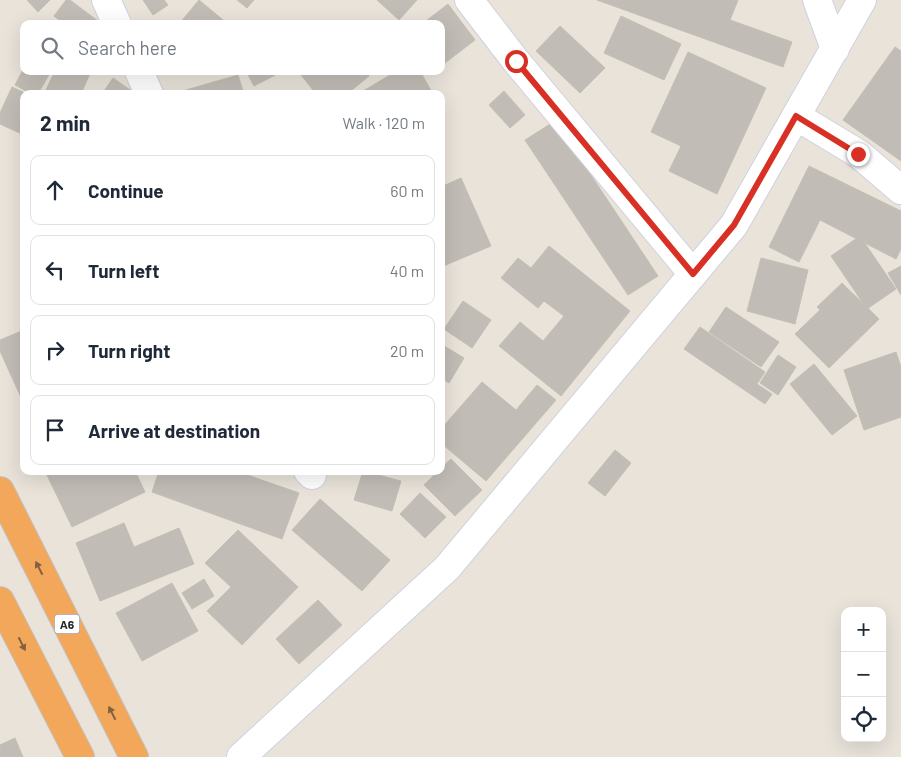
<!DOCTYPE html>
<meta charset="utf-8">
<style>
body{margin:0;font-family:Barlow,sans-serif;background:#f6f6f7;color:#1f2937}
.controls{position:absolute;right:15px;bottom:15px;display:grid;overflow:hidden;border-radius:10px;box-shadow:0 5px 20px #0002}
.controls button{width:45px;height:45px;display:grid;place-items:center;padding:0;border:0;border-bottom:1px solid #e0e1e3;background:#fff;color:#1f2937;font:25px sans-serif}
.stop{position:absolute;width:15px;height:15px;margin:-11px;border:4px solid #d93025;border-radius:50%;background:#fff}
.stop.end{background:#d93025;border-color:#fff;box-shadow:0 1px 5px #0008}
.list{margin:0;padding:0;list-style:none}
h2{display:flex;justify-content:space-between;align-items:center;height:65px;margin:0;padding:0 20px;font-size:21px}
h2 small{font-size:16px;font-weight:400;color:#747a83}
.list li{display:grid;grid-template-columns:32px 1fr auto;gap:15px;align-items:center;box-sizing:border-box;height:70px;margin:0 10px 10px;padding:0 10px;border:1px solid #e0e1e3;border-radius:10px}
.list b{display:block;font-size:19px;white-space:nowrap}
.list em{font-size:16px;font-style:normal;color:#747a83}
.icon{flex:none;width:28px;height:28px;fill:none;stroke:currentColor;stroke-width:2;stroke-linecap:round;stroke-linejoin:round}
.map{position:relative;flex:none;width:901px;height:757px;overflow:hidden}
.search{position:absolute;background:#fff;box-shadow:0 5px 20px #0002;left:20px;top:20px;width:425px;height:55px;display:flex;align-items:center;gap:12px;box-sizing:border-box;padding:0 18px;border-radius:10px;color:#747a83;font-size:19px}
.panel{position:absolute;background:#fff;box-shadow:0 5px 20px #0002;left:20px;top:90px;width:425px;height:385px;border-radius:10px}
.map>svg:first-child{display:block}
.building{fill:#c1bdb6;stroke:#c4bfb4}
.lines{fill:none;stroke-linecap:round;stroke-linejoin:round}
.minor-casing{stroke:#cfd1df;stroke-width:30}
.highway-casing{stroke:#c3c3c3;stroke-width:30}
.minor{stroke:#fff;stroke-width:28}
.highway{stroke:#f2a75b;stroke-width:28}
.oneway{fill:#82613e}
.route{stroke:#d93025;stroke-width:6}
.labels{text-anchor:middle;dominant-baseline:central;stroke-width:4;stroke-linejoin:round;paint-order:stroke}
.shield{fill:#fff;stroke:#686868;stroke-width:1}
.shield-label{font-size:12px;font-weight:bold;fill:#272727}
</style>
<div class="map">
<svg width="901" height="757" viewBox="0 0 901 757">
<rect width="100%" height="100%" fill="#e9e3da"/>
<g class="building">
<polygon points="27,0 50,0 38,12"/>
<polygon points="66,0 70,0 102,24 64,24 54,16"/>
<polygon points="143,0 164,0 168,5 153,15"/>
<polygon points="199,0 228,24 179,24"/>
<polygon points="237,0 254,0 247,8"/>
<polygon points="377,0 417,0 399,20"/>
<polygon points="597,0 738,0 730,20 792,42 783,67"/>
<polygon points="448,4 475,40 441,66 441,24 422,24"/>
<polygon points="621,16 681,44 664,80 604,53"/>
<polygon points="560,26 605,68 580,93 536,51"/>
<polygon points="895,47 901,51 901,161 843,120"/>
<polygon points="688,52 766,88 717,194 669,171 681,146 651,132"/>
<polygon points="24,68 24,71 51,71 38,94 32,94 15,85"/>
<polygon points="55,71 91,71 81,94 44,94"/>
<polygon points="246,71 283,71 254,86"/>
<polygon points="298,71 366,71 369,76 347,94 316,94"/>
<polygon points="397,71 420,71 433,94 358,94"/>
<polygon points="238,75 244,94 187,94 186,90"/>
<polygon points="113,78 136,94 102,94"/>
<polygon points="12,87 27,94 24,94 24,135 0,124 0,113"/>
<polygon points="504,91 525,115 510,128 489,105"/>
<polygon points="555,121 658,276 628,295 525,140"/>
<polygon points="809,166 901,211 901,249 896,259 820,220 799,262 769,247"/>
<polygon points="461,178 491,246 441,267 441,187"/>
<polygon points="860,236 896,289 867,309 831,256"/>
<polygon points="549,246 630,311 561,396 499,346 520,322 543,341 564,316 544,301 538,308 501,278 518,258 531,268"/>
<polygon points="761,258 808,270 795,324 747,311"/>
<polygon points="901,266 901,295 888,273"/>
<polygon points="842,283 879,319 829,368 795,334 820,310 817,307"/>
<polygon points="463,301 491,320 472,348 444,329"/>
<polygon points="726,307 779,342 761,367 709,332"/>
<polygon points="700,327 765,372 757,384 772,394 765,404 684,349"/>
<polygon points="24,330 24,404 0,351 0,340"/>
<polygon points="441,344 464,358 449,383 441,378"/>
<polygon points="896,352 901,367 901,417 864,430 844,370"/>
<polygon points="778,355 796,367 778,395 760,383"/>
<polygon points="814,364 857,416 832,435 790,384"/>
<polygon points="482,382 516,410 537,385 556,400 486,481 441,443 441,429"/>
<polygon points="615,450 631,463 605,496 588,483"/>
<polygon points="451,459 482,490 455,516 424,485 438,471 441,471 441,468"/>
<polygon points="49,471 135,471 145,492 72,527 46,473"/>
<polygon points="159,471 236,471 299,493 282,539 152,492"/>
<polygon points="363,471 401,481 392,511 354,500"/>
<polygon points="420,493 446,517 425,538 400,514"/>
<polygon points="320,499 390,560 362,591 292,530"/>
<polygon points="124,523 134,547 179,528 194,564 100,601 76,543"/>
<polygon points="238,530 298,587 242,645 207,611 231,587 205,563"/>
<polygon points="204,579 214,596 192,609 182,593"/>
<polygon points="172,583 198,631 142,661 116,613"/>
<polygon points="318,600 342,625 299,664 276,639"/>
<polygon points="15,738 23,757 0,757 0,745"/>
</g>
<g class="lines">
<g class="minor-casing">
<g id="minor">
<polyline points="106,0 117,24"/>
<polyline points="469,0 516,61 693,274"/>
<polyline points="817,0 835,49"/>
<polyline points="139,71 149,94"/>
<polyline points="796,116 859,154 901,190"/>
<polyline points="308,471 312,475"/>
<polyline points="241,757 447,568 734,225 862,0"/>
</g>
</g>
<g class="highway-casing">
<g id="highway">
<polyline points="0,491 134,757"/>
<polyline points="0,601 80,757"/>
</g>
</g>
<use href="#minor" class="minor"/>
<use href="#highway" class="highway"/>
</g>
<defs><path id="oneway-solid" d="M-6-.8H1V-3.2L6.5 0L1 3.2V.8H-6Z" transform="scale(1.25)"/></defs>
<g class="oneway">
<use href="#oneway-solid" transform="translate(39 568) rotate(-117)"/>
<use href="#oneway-solid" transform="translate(22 644) rotate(63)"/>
<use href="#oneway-solid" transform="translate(112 713) rotate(-117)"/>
</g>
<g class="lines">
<polyline class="route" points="516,61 693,274 734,225 796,116 858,154"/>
</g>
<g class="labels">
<rect class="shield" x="54.5" y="614.5" width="25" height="19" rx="4"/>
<g class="shield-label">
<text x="67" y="624">A6</text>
</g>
</g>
</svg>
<div class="controls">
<button>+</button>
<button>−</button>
<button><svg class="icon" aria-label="locate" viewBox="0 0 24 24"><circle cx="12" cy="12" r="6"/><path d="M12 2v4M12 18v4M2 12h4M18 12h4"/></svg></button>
</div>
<div class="stop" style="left:516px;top:61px"></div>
<div class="stop end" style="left:858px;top:154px"></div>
<div class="search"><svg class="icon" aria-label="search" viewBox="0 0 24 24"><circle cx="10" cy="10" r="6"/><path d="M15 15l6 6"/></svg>Search here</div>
<section class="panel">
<h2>2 min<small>Walk · 120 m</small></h2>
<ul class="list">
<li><svg class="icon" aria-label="ahead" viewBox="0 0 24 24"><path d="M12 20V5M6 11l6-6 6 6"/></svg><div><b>Continue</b></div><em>60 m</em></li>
<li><svg class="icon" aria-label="left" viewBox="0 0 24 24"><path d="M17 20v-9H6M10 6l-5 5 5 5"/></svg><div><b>Turn left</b></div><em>40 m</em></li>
<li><svg class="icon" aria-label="right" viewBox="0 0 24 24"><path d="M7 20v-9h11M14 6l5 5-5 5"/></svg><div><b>Turn right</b></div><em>20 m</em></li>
<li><svg class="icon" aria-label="arrive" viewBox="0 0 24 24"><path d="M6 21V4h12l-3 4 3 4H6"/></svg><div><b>Arrive at destination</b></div></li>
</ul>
</section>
</div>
